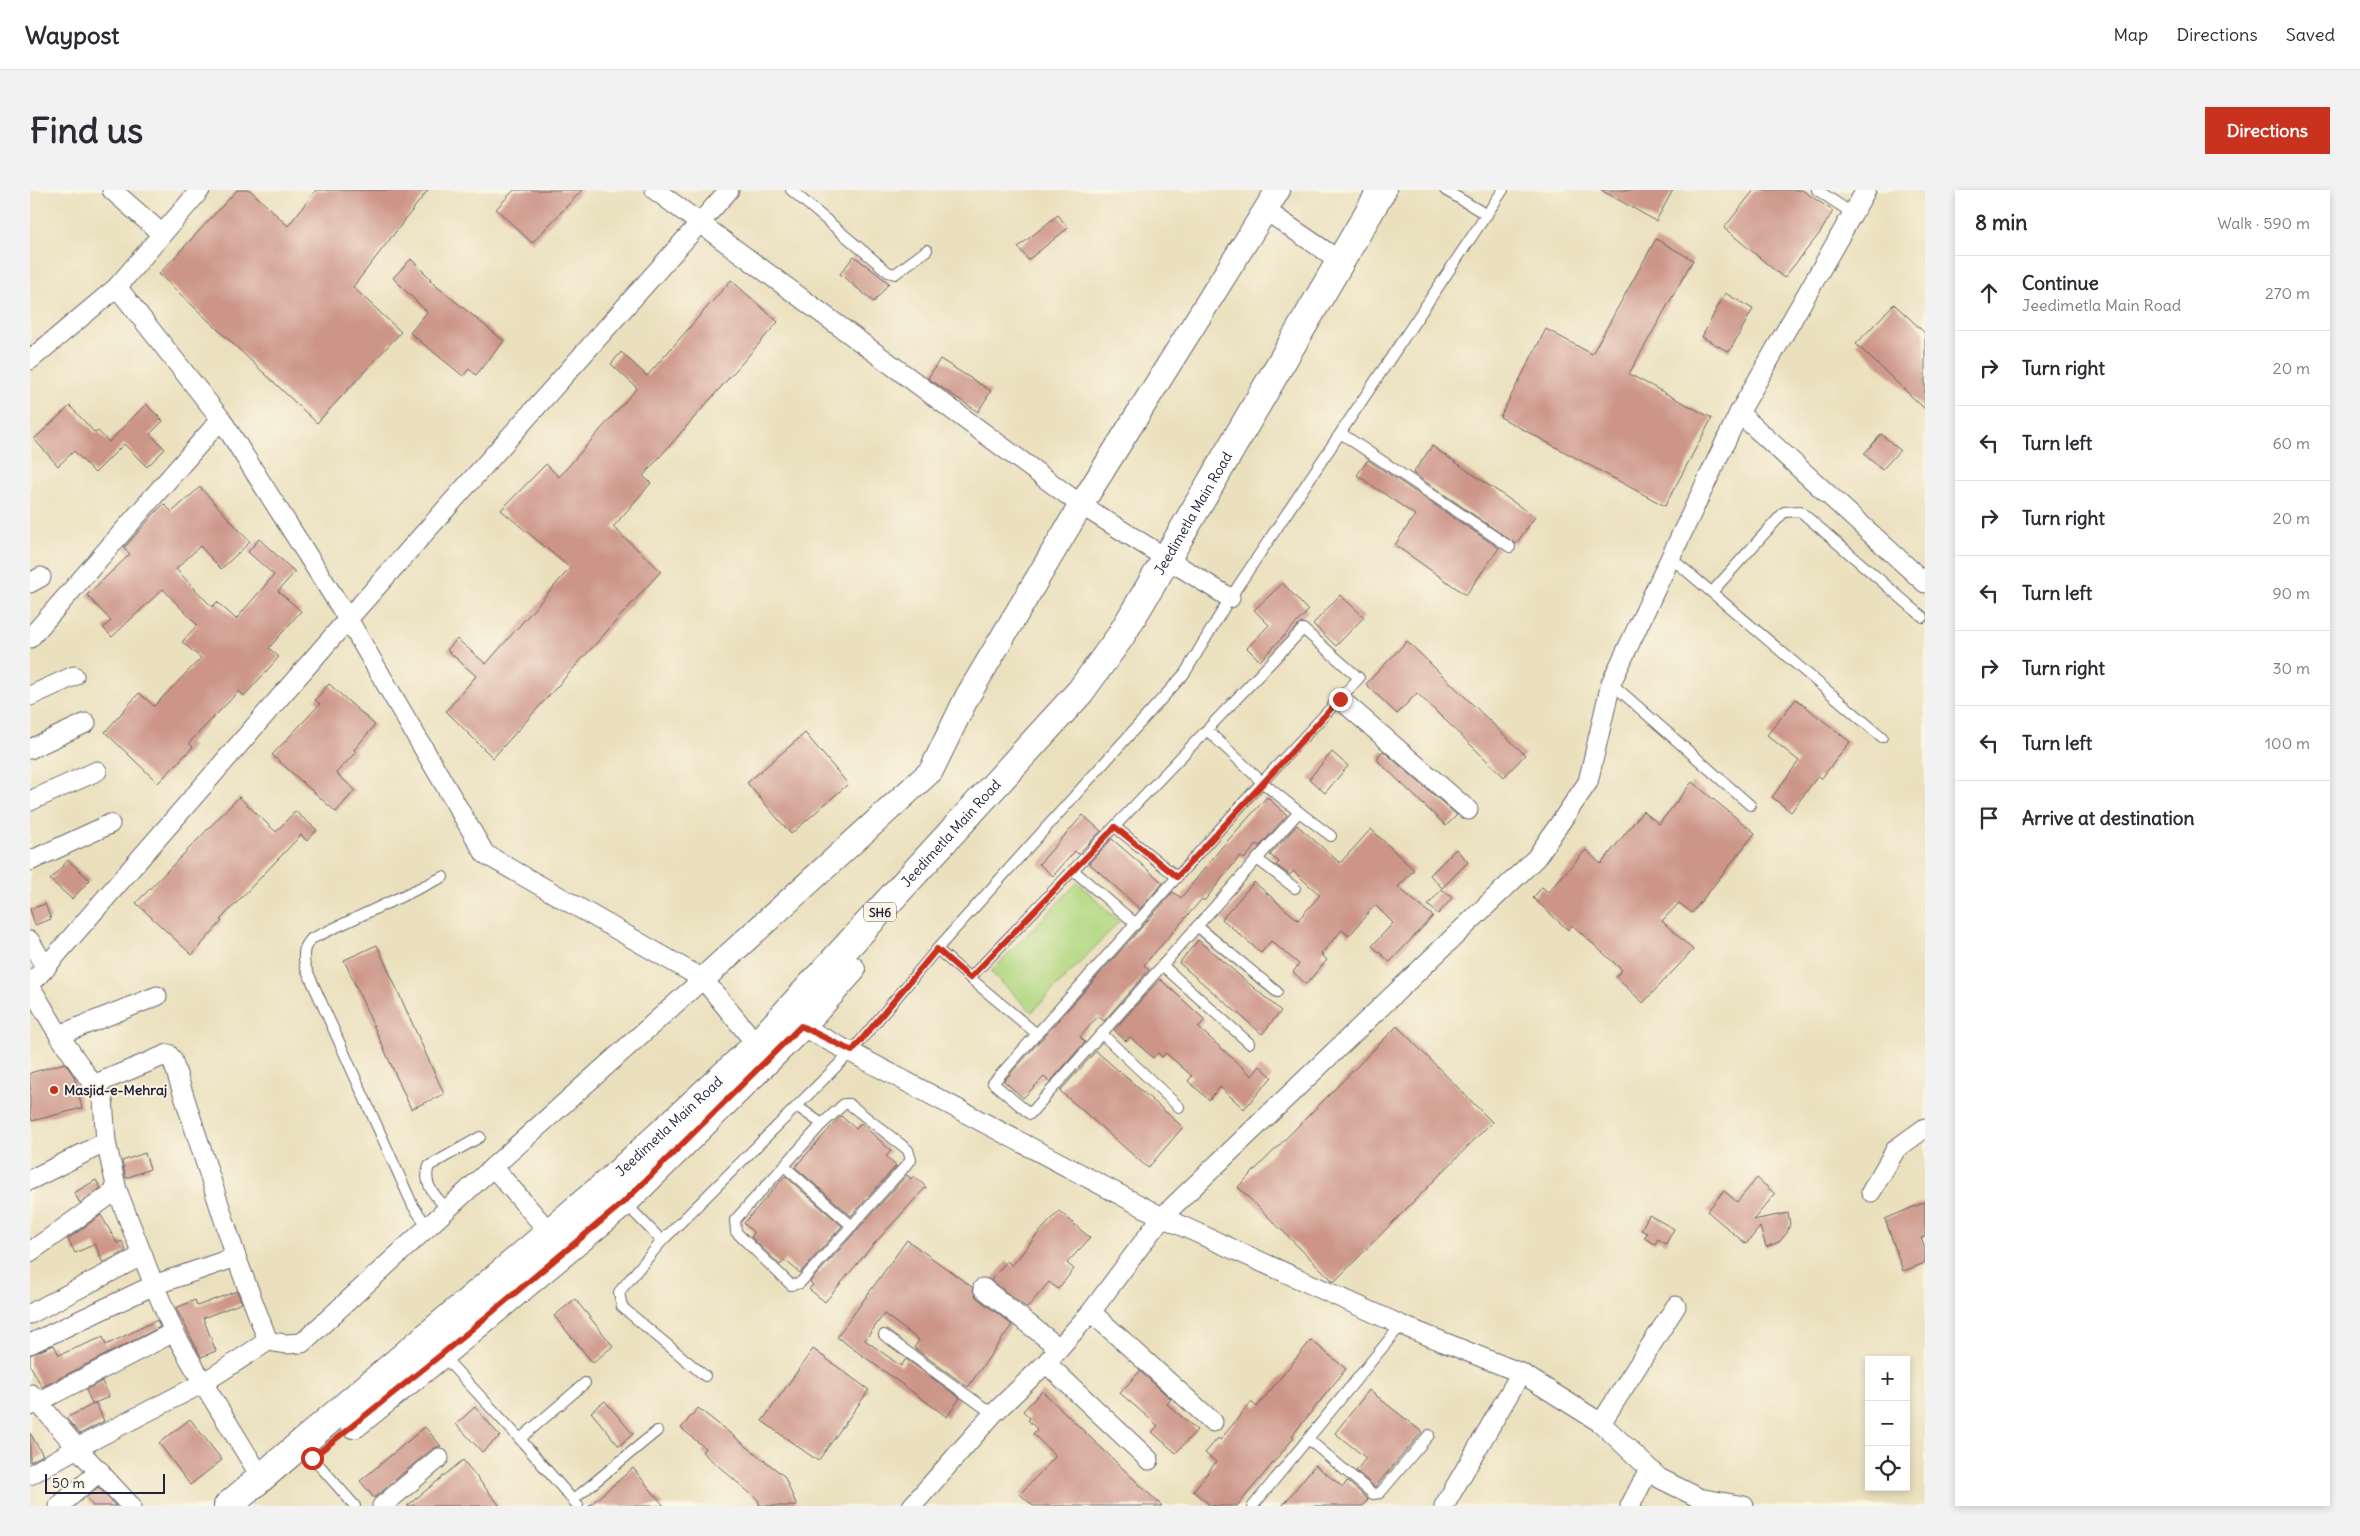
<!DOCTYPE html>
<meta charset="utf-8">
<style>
body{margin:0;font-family:Delius,sans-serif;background:#f2f2f3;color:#2b2b33}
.controls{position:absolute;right:15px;bottom:15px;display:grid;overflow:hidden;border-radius:0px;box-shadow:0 2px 8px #0003}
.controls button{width:45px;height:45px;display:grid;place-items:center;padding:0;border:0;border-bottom:1px solid #e1e1e2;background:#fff;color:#2b2b33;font:25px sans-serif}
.scale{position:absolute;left:15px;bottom:12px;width:120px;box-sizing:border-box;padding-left:5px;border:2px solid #22223b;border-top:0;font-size:14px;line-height:18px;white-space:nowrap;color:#22223b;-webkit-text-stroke:4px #fcf5e5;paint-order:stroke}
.stop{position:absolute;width:15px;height:15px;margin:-11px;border:4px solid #c8321e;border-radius:50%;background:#fff}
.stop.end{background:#c8321e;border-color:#fff;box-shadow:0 1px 5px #0008}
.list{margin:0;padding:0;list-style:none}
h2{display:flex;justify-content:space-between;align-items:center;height:65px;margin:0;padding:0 20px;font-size:21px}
h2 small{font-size:16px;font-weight:400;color:#7c7c81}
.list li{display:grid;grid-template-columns:32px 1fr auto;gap:15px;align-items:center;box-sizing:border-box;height:75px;padding:0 20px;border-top:1px solid #e1e1e2}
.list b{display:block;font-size:19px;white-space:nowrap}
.list p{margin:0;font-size:16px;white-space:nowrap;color:#7c7c81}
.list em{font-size:16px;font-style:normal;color:#7c7c81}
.icon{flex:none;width:28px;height:28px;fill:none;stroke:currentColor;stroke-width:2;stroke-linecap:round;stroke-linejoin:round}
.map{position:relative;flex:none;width:1895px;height:1316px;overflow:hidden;border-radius:0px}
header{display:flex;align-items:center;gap:30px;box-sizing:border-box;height:70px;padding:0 25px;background:#fff;border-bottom:1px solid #e1e1e2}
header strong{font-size:24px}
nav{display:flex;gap:28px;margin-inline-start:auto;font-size:18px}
.intro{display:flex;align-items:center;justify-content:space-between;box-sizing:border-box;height:120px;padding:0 30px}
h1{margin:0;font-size:35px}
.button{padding:12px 22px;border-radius:0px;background:#c8321e;color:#fff;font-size:18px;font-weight:700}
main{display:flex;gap:30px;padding:0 30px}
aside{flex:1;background:#fff;border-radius:0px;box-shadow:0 2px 8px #0003}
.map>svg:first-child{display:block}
.green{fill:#b3d882;stroke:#6a7d5e}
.building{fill:#cc9588}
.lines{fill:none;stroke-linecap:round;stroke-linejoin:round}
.service-casing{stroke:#686468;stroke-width:12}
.minor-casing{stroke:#686468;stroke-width:21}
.tertiary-casing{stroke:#686468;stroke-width:26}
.primary-casing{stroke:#686468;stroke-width:30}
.service{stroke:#fff;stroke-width:10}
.minor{stroke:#fff;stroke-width:19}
.tertiary{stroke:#fff;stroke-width:24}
.primary{stroke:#fff;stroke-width:28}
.route{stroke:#c8321e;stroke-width:6}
.poi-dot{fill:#c8321e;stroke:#fcf5e5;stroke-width:2}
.labels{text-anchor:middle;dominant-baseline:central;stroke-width:4;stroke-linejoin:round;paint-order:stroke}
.shield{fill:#fcf5e5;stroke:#63616e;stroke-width:1}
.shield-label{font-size:12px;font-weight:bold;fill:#22223b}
.street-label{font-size:14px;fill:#22223b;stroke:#fcf5e5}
.poi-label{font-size:14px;font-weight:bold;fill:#22223b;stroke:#fcf5e5;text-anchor:start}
</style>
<header>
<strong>Waypost</strong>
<nav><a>Map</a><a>Directions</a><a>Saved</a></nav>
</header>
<div class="intro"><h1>Find us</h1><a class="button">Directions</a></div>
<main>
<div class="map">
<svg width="1895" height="1316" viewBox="0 0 1895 1316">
<rect width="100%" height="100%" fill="#fcf5e5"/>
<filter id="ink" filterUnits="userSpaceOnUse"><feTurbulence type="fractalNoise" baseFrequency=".02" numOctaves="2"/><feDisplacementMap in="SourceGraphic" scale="10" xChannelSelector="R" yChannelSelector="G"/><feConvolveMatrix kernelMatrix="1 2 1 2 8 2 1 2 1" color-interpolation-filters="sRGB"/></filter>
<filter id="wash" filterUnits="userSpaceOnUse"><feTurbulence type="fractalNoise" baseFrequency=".0096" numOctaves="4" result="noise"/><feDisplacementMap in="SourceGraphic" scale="20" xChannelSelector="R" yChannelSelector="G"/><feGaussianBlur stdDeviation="1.12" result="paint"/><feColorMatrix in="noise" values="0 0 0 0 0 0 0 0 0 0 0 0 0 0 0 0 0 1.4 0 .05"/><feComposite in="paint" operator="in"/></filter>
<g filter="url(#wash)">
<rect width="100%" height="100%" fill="#eae0bd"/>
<polygon class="green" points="1048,692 1089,732 1002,822 961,782"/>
<g id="blocks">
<g class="building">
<polygon points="207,0 220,0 258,36 286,0 398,0 323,97 371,142 287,233 129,84"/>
<polygon points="484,0 552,0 502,53 466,19"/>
<polygon points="1571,0 1643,0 1626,31"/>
<polygon points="1724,0 1772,0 1803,21 1790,43 1754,88 1694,38"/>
<polygon points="1028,25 1038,38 998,70 988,57"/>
<polygon points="1626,49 1663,70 1599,184 1682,228 1635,316 1470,227 1516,139 1562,164"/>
<polygon points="824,66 859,93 844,112 810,84"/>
<polygon points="381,69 401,89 399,90 474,151 446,185 439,179 433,186 380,143 397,122 363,88"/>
<polygon points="701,90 748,132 613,286 621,293 583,337 631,381 463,568 416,521 446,486 417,460 427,449 456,474 540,378 471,320 516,274 529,287 607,198 581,174 591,162 617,186"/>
<polygon points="1695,103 1723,119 1699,162 1672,147"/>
<polygon points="1864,114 1895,143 1895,219 1826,154"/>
<polygon points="910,169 961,201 948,222 898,188"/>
<polygon points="116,214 133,231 120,244 135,259 117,277 94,254 65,283 44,261 28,276 4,249 40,216 65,243 68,241 79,252"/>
<polygon points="1851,244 1870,260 1852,280 1834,264"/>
<polygon points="1402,256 1505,327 1486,354 1383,283"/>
<polygon points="1338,270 1469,358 1436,405 1365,355 1385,325 1327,285"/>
<polygon points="170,297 220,352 191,379 170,356 146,379 182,417 187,412 206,429 244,385 218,362 229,349 265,382 248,401 271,421 239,458 249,467 214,506 209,501 159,553 163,557 128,593 75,542 109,503 124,516 171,468 152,452 167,435 133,399 82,447 73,438 81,431 57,405 100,364 94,358 123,325 134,314 142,322"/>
<polygon points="1253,393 1278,421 1230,471 1217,458 1239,435 1224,420"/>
<polygon points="1310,405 1334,427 1306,456 1283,434"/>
<polygon points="1377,451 1495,565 1474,587 1387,503 1367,524 1336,494"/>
<polygon points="299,494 345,535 324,560 326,562 306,583 325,600 306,622 242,565 290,514 285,510"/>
<polygon points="1766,509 1820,552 1791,589 1788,586 1761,622 1742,607 1769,571 1737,545"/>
<polygon points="775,543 818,594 761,644 717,593"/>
<polygon points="1353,561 1427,625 1416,636 1348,571 1348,566"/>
<polygon points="1302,562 1318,576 1295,603 1279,589"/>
<polygon points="1662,592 1725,643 1662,723 1649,713 1632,731 1663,760 1613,813 1586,787 1592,780 1542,735 1538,740 1503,708 1512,697 1518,702 1556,660 1571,674 1613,621 1629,634"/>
<polygon points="209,607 246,642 265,621 287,640 277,651 271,645 190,730 192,731 162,765 106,713"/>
<polygon points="1237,607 1257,625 1230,656 1227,654 1214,669 1210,666 1174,711 1172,709 1114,775 1119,780 1074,831 1068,826 1050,847 1055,852 1020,892 1014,887 993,908 974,891 1143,702 1151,708 1191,658"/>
<polygon points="1053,625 1071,641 1048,664 1045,661 1023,686 1009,674"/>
<polygon points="1267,635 1310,673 1341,639 1384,680 1368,697 1403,726 1360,772 1342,756 1363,733 1345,715 1319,746 1312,740 1291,764 1297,770 1276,794 1263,782 1269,774 1241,751 1231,763 1192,729 1224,692 1268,730 1290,705 1263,681 1260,685 1250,678 1246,675 1249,672 1240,665"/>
<polygon points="1082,649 1133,693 1110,719 1059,673"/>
<polygon points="1426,659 1438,672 1412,698 1400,685"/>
<polygon points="38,670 60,690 42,709 20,690"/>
<polygon points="1412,699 1422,708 1408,724 1398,715"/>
<polygon points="15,714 21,729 5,735 0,719"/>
<polygon points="1168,750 1251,821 1232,844 1149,773"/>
<polygon points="347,755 414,904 381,919 314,770"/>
<polygon points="1130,789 1175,830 1168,837 1222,886 1230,876 1242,887 1214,919 1190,897 1179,910 1158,891 1162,886 1136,863 1132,867 1128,863 1123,868 1100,847 1096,851 1084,840"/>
<polygon points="1367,836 1462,932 1304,1092 1208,997"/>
<polygon points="1066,861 1153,937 1118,978 1030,901"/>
<polygon points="35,873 44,886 52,918 2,931 0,923 0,883"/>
<polygon points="811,926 826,939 831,933 861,961 856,966 866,976 821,1026 765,977"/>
<polygon points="115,963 120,979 96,988 92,971"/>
<polygon points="877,985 881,989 884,986 896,997 843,1055 795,1112 779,1099 783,1095 780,1092"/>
<polygon points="755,986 812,1036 770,1083 755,1070 750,1075 721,1047 724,1043 714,1033"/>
<polygon points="1727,988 1745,1004 1723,1030 1758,1023 1760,1034 1757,1043 1749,1052 1736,1057 1730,1037 1716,1054 1677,1021 1694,1001 1707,1012"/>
<polygon points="66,990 71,998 50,1013 44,1003"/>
<polygon points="1895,1012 1895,1047 1891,1048 1895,1059 1895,1073 1873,1081 1855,1029"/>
<polygon points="1029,1021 1060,1048 1037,1073 1044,1079 1028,1099 1019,1092 997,1118 961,1090 977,1071 982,1076 1005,1047"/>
<polygon points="71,1025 87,1053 92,1051 96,1061 73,1073 65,1054 45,1063 38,1049"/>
<polygon points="1619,1025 1644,1039 1636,1054 1628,1049 1625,1054 1614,1048 1617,1043 1611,1040"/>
<polygon points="877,1050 942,1097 946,1107 982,1135 938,1197 884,1158 889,1150 854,1124 835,1150 871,1176 876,1169 930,1208 917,1227 807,1147"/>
<polygon points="207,1101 212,1113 173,1128 186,1161 171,1167 146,1118 165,1110 167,1116"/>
<polygon points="545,1109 583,1156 563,1173 524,1126"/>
<polygon points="127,1130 130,1137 12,1197 0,1175 0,1165 24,1155 29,1165 73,1147 76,1155"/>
<polygon points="1281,1150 1316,1179 1262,1246 1264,1248 1207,1316 1181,1316 1163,1301 1186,1272 1175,1263 1188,1248 1190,1250 1221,1212 1227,1217"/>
<polygon points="783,1159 839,1200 788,1271 732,1231"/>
<polygon points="1110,1181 1141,1209 1137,1214 1167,1240 1146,1263 1122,1242 1128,1236 1090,1203"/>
<polygon points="72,1191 79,1207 62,1214 56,1200"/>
<polygon points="1339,1200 1392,1242 1345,1297 1326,1281 1336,1268 1305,1243"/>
<polygon points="1012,1201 1132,1316 1003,1316 990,1304 1026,1266 1003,1244 1007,1239 998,1230 1000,1228 993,1221"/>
<polygon points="575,1211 603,1244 589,1256 561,1222"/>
<polygon points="66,1213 74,1231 50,1244 36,1228"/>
<polygon points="445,1217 470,1246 452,1262 426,1234"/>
<polygon points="668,1218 754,1286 767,1316 730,1316 728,1310 672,1262 675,1258 651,1238"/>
<polygon points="160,1229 192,1270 160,1295 129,1253"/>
<polygon points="395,1237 411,1256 402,1259 344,1308 330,1291"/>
<polygon points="0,1243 13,1265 0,1272"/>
<polygon points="433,1270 470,1316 377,1316"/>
<polygon points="1285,1275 1313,1297 1317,1291 1338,1309 1333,1316 1252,1316"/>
<polygon points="603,1278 634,1316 559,1316"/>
<polygon points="68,1297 86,1316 63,1316 56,1308"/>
</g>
</g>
</g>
<g filter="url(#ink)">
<use href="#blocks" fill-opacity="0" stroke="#686468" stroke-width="1"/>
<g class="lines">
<g class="service-casing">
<g id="service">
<polyline points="761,0 858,82 865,84 897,60"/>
<polyline points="1415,0 1457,25"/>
<polyline points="1787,0 1822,23"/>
<polyline points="1312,244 1480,357"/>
<polyline points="1640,367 1852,547"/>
<polyline points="1682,402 1754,322 1770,321 1893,427"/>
<polyline points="1581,493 1720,615"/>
<polygon points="1232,592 1269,622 1000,924 963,893"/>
<polyline points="1269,622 1301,646"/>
<polyline points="1085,637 1147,687"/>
<polyline points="1227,669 1265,698"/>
<polyline points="1043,680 1106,734"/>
<polyline points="1167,736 1247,802"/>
<polyline points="907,759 940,788"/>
<polyline points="1132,775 1219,853"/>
<polyline points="1007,844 940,788 1273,439 1329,488 1232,592 1177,540"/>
<polyline points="1072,844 1149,917"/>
<polygon points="814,914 819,914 878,960 881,970 770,1093 761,1095 706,1042 705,1030 792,934"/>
<polyline points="768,917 792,934"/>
<polyline points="754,976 822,1036"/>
<polyline points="595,1013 632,1051 822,861 907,759 1155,483 1200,408 1473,0"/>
<path d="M417,1019C406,1006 392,995 399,976L450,947"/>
<path d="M398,1037L383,1016L275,776C273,764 273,758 281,749L413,687"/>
<polyline points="632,1051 589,1102 592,1117 675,1186"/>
<polyline points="854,1145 963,1224"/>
<polyline points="412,1165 490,1249 548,1316"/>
<polyline points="490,1249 555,1193"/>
<polyline points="1278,1249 1343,1304 1350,1303 1399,1245"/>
<polyline points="282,1267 325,1316"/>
<polyline points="543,1310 627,1241"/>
<polyline points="1223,1316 1371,1135"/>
</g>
</g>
<g class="minor-casing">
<g id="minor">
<polyline points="82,0 132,44"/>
<polyline points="625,0 1051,315 1200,408"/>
<polyline points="1235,20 1310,71"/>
<polyline points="87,97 191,229 318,429 455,664 673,789 727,855"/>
<polyline points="0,170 87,97 170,0"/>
<polyline points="1709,223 1895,393"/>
<polyline points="0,393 11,387"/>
<polyline points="0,448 191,229"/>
<polyline points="0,506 44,486"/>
<polyline points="1310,509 1438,620"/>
<polyline points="0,559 56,533"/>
<polyline points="0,611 67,581"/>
<polyline points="0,671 80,634"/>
<polyline points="0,751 16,778"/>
<polyline points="0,795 318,429 699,0"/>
<polyline points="0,796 29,845 73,909 76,952 87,1000 124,1095 144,1142 173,1193 232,1289"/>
<polyline points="771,836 1132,1027 1371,1135 1491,1183 1571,1233 1629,1288 1669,1308 1714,1316"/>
<polyline points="29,845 127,806"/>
<polyline points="63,895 138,864 142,869 206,1067 238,1151"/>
<polyline points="463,977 520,1043"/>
<polyline points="0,990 76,952"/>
<polyline points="1841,1002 1866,959 1895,938"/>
<polyline points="0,1062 87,1000"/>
<polyline points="953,1098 1029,1158"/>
<polyline points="1061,1122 1183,1232"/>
<polyline points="0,1124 113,1065"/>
<polyline points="0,1154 124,1095 206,1067"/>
<polyline points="1016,1173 1119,1270"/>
<polyline points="1,1204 47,1258 101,1316"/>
<polyline points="0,1216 144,1142"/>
<polyline points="1571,1233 1646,1116"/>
<polyline points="0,1285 47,1258 173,1193 238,1151 256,1154 272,1153 463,977 673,789"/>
<polyline points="29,1316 70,1281"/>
<polyline points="352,1316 409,1268"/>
<polyline points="882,1316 963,1224 1016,1173 1061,1122 1132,1027 1506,668 1558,592 1581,493 1709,223 1836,0"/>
<polyline points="1414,1316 1491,1183"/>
<polyline points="1600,1316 1619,1279"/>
</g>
</g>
<g class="tertiary-casing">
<polyline id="tertiary" points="673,789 901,581 937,507 1051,315 1248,0"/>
</g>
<g class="primary-casing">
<g id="primary">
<polyline points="324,1234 411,1164 594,1012 771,836 821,780"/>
<path id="s1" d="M198,1316L580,991L727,855L1050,502L1090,447L1137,368L1352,0"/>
</g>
</g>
<use href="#service" class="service"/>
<use href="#minor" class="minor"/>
<use href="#tertiary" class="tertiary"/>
<use href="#primary" class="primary"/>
</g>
</g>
<g class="lines" filter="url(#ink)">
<polyline class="route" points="282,1268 412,1164 594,1012 771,836 822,861 907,759 940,788 1085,637 1147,687 1310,509"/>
</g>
<circle class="poi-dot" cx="24" cy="900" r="5"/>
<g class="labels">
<rect class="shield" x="834" y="712.5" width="32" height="19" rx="4"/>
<g class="shield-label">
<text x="850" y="722">SH6</text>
</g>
<g class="street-label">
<text stroke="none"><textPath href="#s1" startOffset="1392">Jeedimetla Main Road</textPath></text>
<text stroke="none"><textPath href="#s1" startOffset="989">Jeedimetla Main Road</textPath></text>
<text stroke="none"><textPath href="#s1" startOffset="582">Jeedimetla Main Road</textPath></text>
</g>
<g class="poi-label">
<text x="34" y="900">Masjid-e-Mehraj</text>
</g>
</g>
</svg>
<div class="controls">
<button>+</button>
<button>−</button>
<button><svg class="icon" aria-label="locate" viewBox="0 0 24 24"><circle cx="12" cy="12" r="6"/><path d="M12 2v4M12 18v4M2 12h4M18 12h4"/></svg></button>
</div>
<div class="scale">50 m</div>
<div class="stop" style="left:282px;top:1268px"></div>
<div class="stop end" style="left:1310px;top:509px"></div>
</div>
<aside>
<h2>8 min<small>Walk · 590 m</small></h2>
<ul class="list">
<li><svg class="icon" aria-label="ahead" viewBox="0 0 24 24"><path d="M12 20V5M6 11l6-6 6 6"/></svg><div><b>Continue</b><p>Jeedimetla Main Road</p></div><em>270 m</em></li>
<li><svg class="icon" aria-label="right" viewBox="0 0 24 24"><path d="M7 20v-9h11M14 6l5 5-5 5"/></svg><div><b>Turn right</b></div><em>20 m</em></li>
<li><svg class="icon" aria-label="left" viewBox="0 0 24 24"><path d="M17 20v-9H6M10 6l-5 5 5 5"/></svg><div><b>Turn left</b></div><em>60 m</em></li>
<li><svg class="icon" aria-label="right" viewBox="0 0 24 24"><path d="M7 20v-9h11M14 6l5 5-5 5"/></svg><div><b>Turn right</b></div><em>20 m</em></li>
<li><svg class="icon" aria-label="left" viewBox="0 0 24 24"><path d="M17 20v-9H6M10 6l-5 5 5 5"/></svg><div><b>Turn left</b></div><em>90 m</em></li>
<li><svg class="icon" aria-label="right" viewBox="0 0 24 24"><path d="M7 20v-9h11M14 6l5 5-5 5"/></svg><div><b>Turn right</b></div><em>30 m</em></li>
<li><svg class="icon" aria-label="left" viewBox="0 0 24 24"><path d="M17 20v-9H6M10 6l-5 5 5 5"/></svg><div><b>Turn left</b></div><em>100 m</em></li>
<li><svg class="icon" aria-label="arrive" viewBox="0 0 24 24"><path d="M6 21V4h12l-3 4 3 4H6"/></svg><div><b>Arrive at destination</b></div></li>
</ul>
</aside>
</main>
